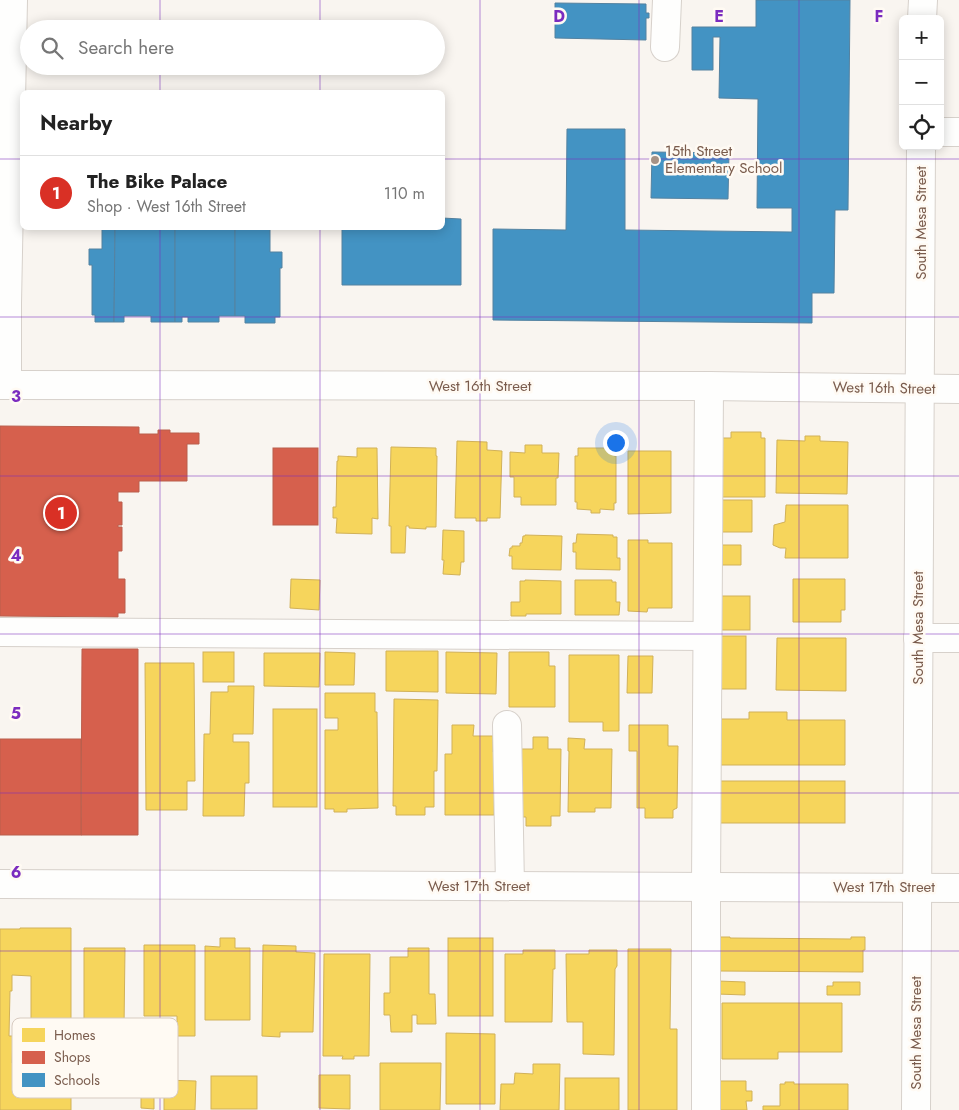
<!DOCTYPE html>
<meta charset="utf-8">
<style>
body{margin:0;font-family:Jost,sans-serif;background:#f2f2f2;color:#222}
.controls{position:absolute;right:15px;top:15px;display:grid;overflow:hidden;border-radius:8px;box-shadow:0 2px 12px #0003}
.controls button{width:45px;height:45px;display:grid;place-items:center;padding:0;border:0;border-bottom:1px solid #e0e0e0;background:#fff;color:#222;font:25px sans-serif}
.you{position:absolute;left:615px;top:442px;width:18px;height:18px;margin:-12px;border:4px solid #fff;border-radius:50%;background:#1a73e8;box-shadow:0 0 0 8px #1a73e833}
.badge{display:grid;place-items:center;width:32px;height:32px;border-radius:50%;background:#d93025;color:#fff;font-size:16px;font-weight:700}
.pin{position:absolute;translate:-50% -50%;border:2px solid #fff;box-shadow:0 1px 5px #0006}
.list{margin:0;padding:0;list-style:none}
h2{display:flex;justify-content:space-between;align-items:center;height:65px;margin:0;padding:0 20px;font-size:21px}
h2 small{font-size:16px;font-weight:400;color:#767676}
.list li{display:grid;grid-template-columns:32px 1fr auto;gap:15px;align-items:center;box-sizing:border-box;height:75px;padding:0 20px;border-top:1px solid #e0e0e0}
.list b{display:block;font-size:19px;white-space:nowrap}
.list p{margin:0;font-size:16px;white-space:nowrap;color:#767676}
.list em{font-size:16px;font-style:normal;color:#767676}
.icon{flex:none;width:28px;height:28px;fill:none;stroke:currentColor;stroke-width:2;stroke-linecap:round;stroke-linejoin:round}
.map{position:relative;flex:none;width:959px;height:1110px;overflow:hidden}
.search{position:absolute;background:#fff;box-shadow:0 2px 12px #0003;left:20px;top:20px;width:425px;height:55px;display:flex;align-items:center;gap:12px;box-sizing:border-box;padding:0 18px;border-radius:28px;color:#767676;font-size:19px}
.panel{position:absolute;background:#fff;box-shadow:0 2px 12px #0003;left:20px;top:90px;width:425px;height:140px;border-radius:8px}
.map>svg:first-child{display:block}
.homes{fill:#f6d55c;stroke:#d1b158;fill-rule:evenodd}
.shops{fill:#d6604d;stroke:#ba5f4d}
.schools{fill:#4393c3;stroke:#5482a0}
.lines{fill:none;stroke-linecap:round;stroke-linejoin:round}
.minor-casing{stroke:#d7d1cb;stroke-width:30}
.minor{stroke:#fefefd;stroke-width:28}
.grid{fill:none;stroke:#7b2cbf;stroke-width:1;stroke-opacity:0.55}
.poi-dot{fill:#a69286;stroke:#fffaf3;stroke-width:2}
.labels{text-anchor:middle;dominant-baseline:central;stroke-width:5;stroke-linejoin:round;paint-order:stroke}
.poi-label{font-size:15px;fill:#7a5c4d;stroke:#fffaf3;text-anchor:start}
.street-label{font-size:15px;fill:#7a5c4d;stroke:#fffaf3}
.key{fill:#fffaf3;stroke:#d7cbc1;stroke-width:1}
.key-label{font-size:14px;fill:#7a5c4d}
.grid-label{font-size:16px;text-anchor:middle;font-weight:bold;fill:#7b2cbf;stroke:#fffaf3;stroke-width:5;stroke-linejoin:round;paint-order:stroke}
</style>
<div class="map">
<svg width="959" height="1110" viewBox="0 0 959 1110">
<rect width="100%" height="100%" fill="#f9f5f0"/>
<g class="homes">
<polygon points="731,432 761,432 761,438 765,438 765,497 719,497 719,438 731,438"/>
<polygon points="805,436 820,436 820,441 848,442 847,494 776,493 777,440 805,441"/>
<polygon points="457,441 487,442 487,450 502,451 500,518 487,518 487,521 476,521 476,518 455,518"/>
<polygon points="525,445 542,445 542,453 559,453 558,478 556,478 556,505 521,505 521,497 514,497 514,477 510,477 510,452 525,453"/>
<polygon points="391,447 436,448 436,456 437,456 436,527 426,527 426,529 409,528 409,526 406,526 405,553 391,553 391,526 389,526"/>
<polygon points="357,448 377,448 378,519 372,518 372,534 336,533 337,518 333,518 333,507 336,507 337,461 338,461 338,456 357,457"/>
<polygon points="578,448 614,448 614,456 616,456 616,503 614,503 614,510 600,509 600,513 591,513 591,510 577,509 577,502 575,502 575,456 578,456"/>
<polygon points="628,451 671,451 671,513 628,514"/>
<polygon points="716,500 752,500 752,532 715,532"/>
<polygon points="786,505 848,505 848,558 785,558 786,548 780,548 773,545 774,525 785,522"/>
<polygon points="443,530 464,531 464,562 461,562 460,575 443,574 444,560 442,560"/>
<polygon points="577,534 613,535 613,537 617,537 617,558 620,558 620,570 576,569 576,552 573,552 573,543 576,543"/>
<polygon points="525,535 562,536 561,570 512,569 512,556 509,556 510,548 512,548 512,546 520,546 520,543 522,543 523,536 525,536"/>
<polygon points="628,540 648,540 648,543 672,543 672,608 648,608 647,612 628,611"/>
<polygon points="719,545 741,545 741,565 718,565"/>
<polygon points="291,579 320,580 319,610 290,608"/>
<polygon points="793,579 845,579 845,610 841,610 841,622 793,622"/>
<polygon points="525,580 561,581 561,614 526,614 526,616 511,616 511,602 520,602 520,581 525,581"/>
<polygon points="575,580 612,580 612,582 616,582 616,602 620,602 619,615 575,615"/>
<rect x="718" y="596" width="32" height="34"/>
<rect x="718" y="636" width="28" height="53"/>
<polygon points="777,638 846,638 846,691 776,690"/>
<polygon points="386,651 438,651 438,692 386,691"/>
<rect x="203" y="652" width="31" height="30"/>
<polygon points="325,652 355,653 354,685 325,685"/>
<polygon points="446,652 497,653 496,694 446,693"/>
<polygon points="509,652 549,652 549,666 555,666 555,707 509,707"/>
<polygon points="264,653 320,653 319,687 264,686"/>
<polygon points="569,655 619,655 619,731 603,731 603,722 569,722"/>
<polygon points="628,656 653,656 652,693 627,693"/>
<polygon points="145,663 194,663 195,781 187,781 187,810 146,810"/>
<polygon points="228,686 254,686 253,734 233,734 233,742 249,742 249,783 245,783 244,816 203,816 204,734 210,734 211,692 228,692"/>
<polygon points="325,693 375,693 375,712 377,712 378,808 347,809 347,812 334,812 334,809 325,809 325,730 338,730 338,718 325,718"/>
<polygon points="394,699 438,700 437,771 434,771 434,807 425,807 425,815 396,815 396,806 393,806"/>
<rect x="273" y="709" width="44" height="98"/>
<polygon points="749,712 787,712 787,720 845,720 845,765 720,765 720,719 749,719"/>
<polygon points="452,725 474,725 473,736 493,736 493,752 495,752 494,815 445,815 445,754 452,754"/>
<polygon points="629,725 668,725 668,746 678,746 677,808 673,810 673,818 645,818 645,808 637,808 637,751 629,751"/>
<polygon points="533,737 548,737 548,749 561,749 560,816 551,816 551,826 526,826 526,817 516,817 516,749 533,749"/>
<polygon points="568,738 585,739 584,749 612,749 611,808 595,808 595,812 568,812 569,751 568,751"/>
<rect x="720" y="781" width="125" height="42"/>
<path d="M20,928H71V1110H0V929H20ZM12,975L31,976V1063H12L13,1036H9L10,991H12Z"/>
<polygon points="717,937 730,937 730,938 851,939 851,937 865,937 865,950 863,950 863,972 718,971"/>
<polygon points="220,938 235,938 235,948 250,948 250,1020 205,1020 205,946 220,947"/>
<rect x="448" y="938" width="45" height="78"/>
<polygon points="144,945 195,945 195,1036 177,1036 177,1016 144,1016"/>
<polygon points="263,945 296,946 296,952 315,953 313,1032 280,1032 280,1037 262,1036"/>
<polygon points="84,948 125,948 124,1028 132,1028 132,1043 124,1043 124,1060 131,1060 131,1087 84,1087"/>
<polygon points="408,948 429,948 429,994 435,994 436,1024 417,1024 417,1015 412,1015 412,1032 391,1032 390,1015 384,1015 384,993 390,993 390,957 408,957"/>
<polygon points="628,949 671,949 670,1029 677,1029 677,1110 628,1110"/>
<polygon points="523,950 555,950 555,969 553,969 552,1022 505,1022 505,954 523,954"/>
<polygon points="589,950 617,950 617,966 615,969 614,1055 583,1054 583,1022 567,1022 566,954 589,954"/>
<polygon points="324,954 370,954 369,1056 354,1056 354,1059 342,1059 343,1056 323,1056"/>
<polygon points="718,981 745,982 745,995 717,994"/>
<polygon points="833,982 860,982 860,995 827,995 827,986 833,986"/>
<polygon points="722,1003 842,1003 842,1052 778,1052 778,1059 722,1059"/>
<polygon points="446,1033 495,1034 495,1104 446,1104"/>
<polygon points="380,1063 441,1063 440,1110 380,1110"/>
<polygon points="533,1064 560,1064 559,1110 500,1110 501,1084 514,1084 515,1073 533,1074"/>
<polygon points="319,1075 350,1075 350,1109 319,1108"/>
<rect x="211" y="1076" width="46" height="33"/>
<rect x="565" y="1078" width="54" height="32"/>
<polygon points="164,1080 196,1081 195,1110 164,1110"/>
<polygon points="717,1081 746,1081 746,1091 752,1091 752,1101 746,1101 747,1110 716,1110"/>
<polygon points="785,1082 794,1082 794,1084 848,1084 848,1110 763,1110 763,1106 780,1106 780,1084 785,1084"/>
<polygon points="141,1090 154,1091 154,1109 141,1108"/>
</g>
<g class="shops">
<polygon points="0,426 139,427 139,434 158,434 158,430 170,430 170,433 199,433 199,444 187,444 187,481 139,481 139,492 118,492 118,502 122,502 122,525 118,525 118,527 122,527 122,551 118,551 118,579 125,579 125,613 118,613 118,617 0,616"/>
<rect x="273" y="448" width="45" height="77"/>
<polygon points="82,649 138,649 138,835 81,835"/>
<rect x="0" y="739" width="81" height="96"/>
</g>
<g class="schools">
<polygon points="756,0 850,0 848,210 835,210 834,293 812,293 812,323 493,320 493,229 566,230 567,129 625,129 625,230 792,232 792,208 757,208 758,99 719,98 720,37 713,37 713,70 692,70 692,27 756,27"/>
<polygon points="555,3 646,4 646,13 649,13 649,18 646,18 646,40 555,38"/>
<polygon points="652,152 729,153 728,199 651,198"/>
<polygon points="442,218 461,219 461,285 342,285 342,228 442,228"/>
<polygon points="102,228 115,228 114,322 95,322 95,315 92,315 92,265 89,265 89,249 102,249"/>
<polygon points="115,228 175,228 175,322 151,322 151,316 124,316 124,322 114,322"/>
<polygon points="175,228 235,228 235,316 219,316 219,322 188,322 188,317 182,317 182,322 175,322"/>
<polygon points="235,228 270,228 270,252 282,252 282,268 280,268 280,317 275,317 275,323 245,323 245,316 235,316"/>
</g>
<g class="lines">
<g class="minor-casing">
<g id="minor">
<polyline points="922,19 923,0"/>
<polyline points="665,47 667,0"/>
<polyline points="940,132 959,132"/>
<polyline points="0,385 709,386 959,389"/>
<polyline points="7,385 7,303 13,0"/>
<polyline points="0,632 707,636"/>
<polyline points="918,638 959,638"/>
<polyline points="507,725 510,886"/>
<polyline points="0,884 959,888"/>
<polyline points="706,1110 706,886 709,386"/>
<polyline points="916,1110 921,146"/>
</g>
</g>
<use href="#minor" class="minor"/>
</g>
<path class="grid" d="M160,0V29M320,0V29M480,0V1110M639,0V1110M799,0V1110M160,66V92M320,66V92M0,159H22M442,159H959M160,228V1110M320,228V1110M0,317H959M0,476H959M0,634H959M0,793H959M0,951H959"/>
<circle class="poi-dot" cx="655" cy="160" r="5"/>
<g class="labels">
<g class="poi-label">
<text x="665" y="151">15th Street<tspan x="665" dy="17">Elementary School</tspan></text>
</g>
<g class="street-label">
<text transform="translate(921 223) rotate(-90)">South Mesa Street</text>
<text x="480" y="386">West 16th Street</text>
<text transform="translate(884 388) rotate(1)">West 16th Street</text>
<text transform="translate(918 628) rotate(-90)">South Mesa Street</text>
<text x="479" y="886">West 17th Street</text>
<text x="884" y="887">West 17th Street</text>
<text transform="translate(916 1033) rotate(-90)">South Mesa Street</text>
</g>
</g>
<rect x="12" y="1018" width="166" height="80" rx="8" class="key"/>
<rect x="22" y="1028" width="23" height="14" fill="#f6d55c"/>
<rect x="22" y="1051" width="23" height="13" fill="#d6604d"/>
<rect x="22" y="1073" width="23" height="14" fill="#4393c3"/>
<g class="key-label">
<text x="54" y="1040">Homes</text>
<text x="54" y="1062">Shops</text>
<text x="54" y="1085">Schools</text>
</g>
<g class="grid-label">
<text x="559" y="22">D</text>
<text x="719" y="22">E</text>
<text x="879" y="22">F</text>
<text x="16" y="402">3</text>
<text x="16" y="561">4</text>
<text x="16" y="719">5</text>
<text x="16" y="878">6</text>
</g>
</svg>
<div class="controls">
<button>+</button>
<button>−</button>
<button><svg class="icon" aria-label="locate" viewBox="0 0 24 24"><circle cx="12" cy="12" r="6"/><path d="M12 2v4M12 18v4M2 12h4M18 12h4"/></svg></button>
</div>
<div class="you"></div>
<div class="pin badge" style="left:61px;top:513px">1</div>
<div class="search"><svg class="icon" aria-label="search" viewBox="0 0 24 24"><circle cx="10" cy="10" r="6"/><path d="M15 15l6 6"/></svg>Search here</div>
<section class="panel">
<h2>Nearby<small></small></h2>
<ul class="list">
<li><span class="badge">1</span><div><b>The Bike Palace</b><p>Shop · West 16th Street</p></div><em>110 m</em></li>
</ul>
</section>
</div>
